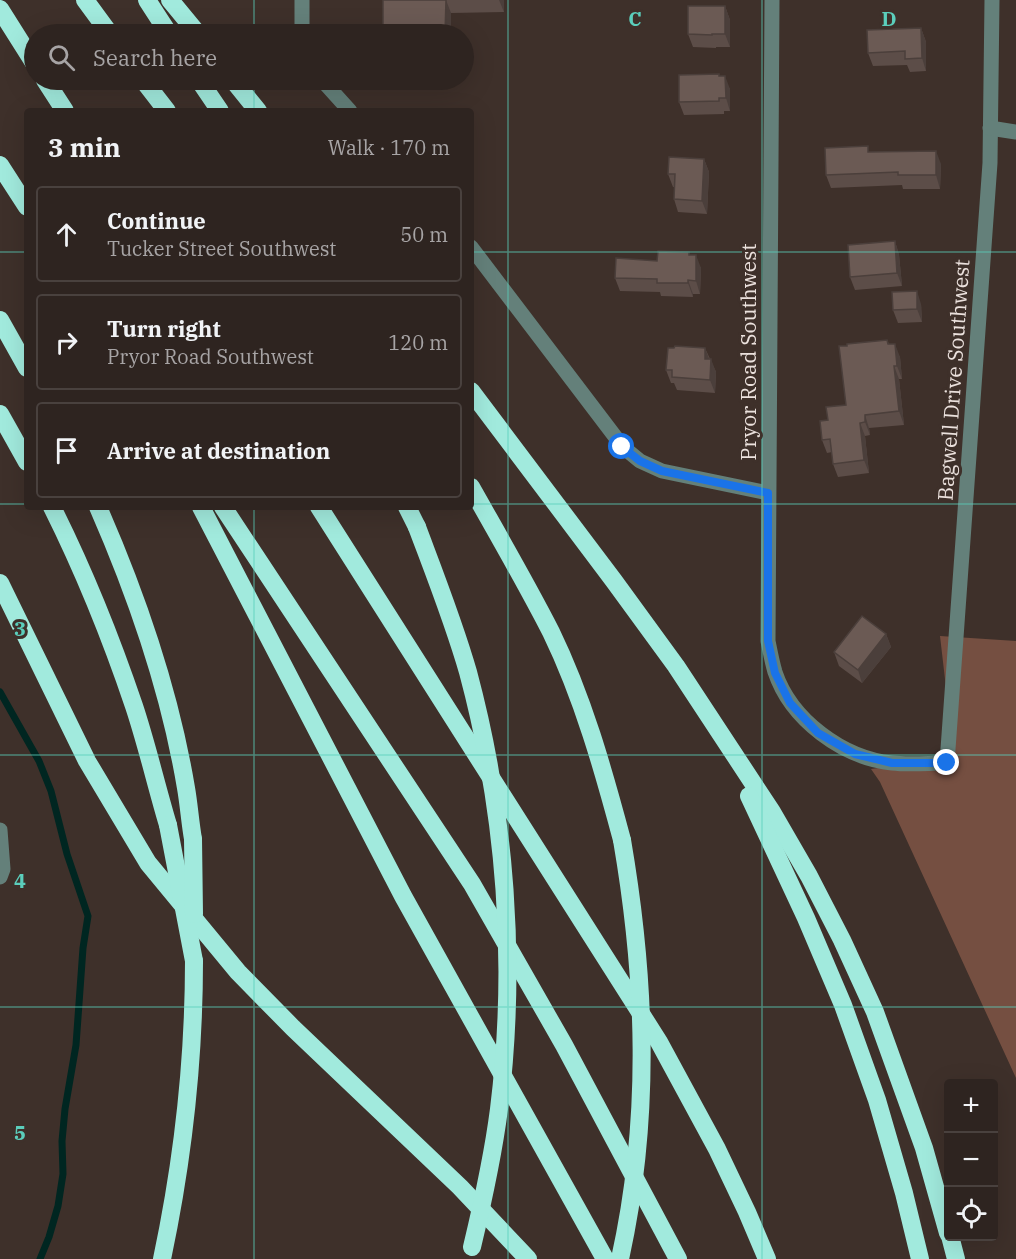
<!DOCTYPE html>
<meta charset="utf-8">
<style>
body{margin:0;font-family:"IBM Plex Serif",serif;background:#3a302d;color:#f1f3f6}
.controls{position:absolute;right:18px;bottom:18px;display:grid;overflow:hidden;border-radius:6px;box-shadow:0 6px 24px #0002}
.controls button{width:54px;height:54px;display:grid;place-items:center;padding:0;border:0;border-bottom:2px solid #49413e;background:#2e2420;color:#f1f3f6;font:30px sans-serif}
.stop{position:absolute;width:18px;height:18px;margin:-14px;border:4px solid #1a73e8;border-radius:50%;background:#fff}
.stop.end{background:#1a73e8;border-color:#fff;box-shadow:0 2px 6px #0008}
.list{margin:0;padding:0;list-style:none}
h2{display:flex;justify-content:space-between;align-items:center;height:78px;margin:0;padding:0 24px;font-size:26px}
h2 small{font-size:20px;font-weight:400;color:#a7a4a5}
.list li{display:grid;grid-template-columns:39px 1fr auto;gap:18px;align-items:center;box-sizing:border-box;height:96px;margin:0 12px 12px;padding:0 12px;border:2px solid #49413e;border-radius:6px}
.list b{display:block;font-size:22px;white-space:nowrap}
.list p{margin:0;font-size:20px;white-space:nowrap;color:#a7a4a5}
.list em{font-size:20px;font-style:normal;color:#a7a4a5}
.icon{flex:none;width:33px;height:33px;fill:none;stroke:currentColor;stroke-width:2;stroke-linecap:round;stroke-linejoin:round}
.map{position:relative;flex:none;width:1016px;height:1259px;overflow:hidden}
.search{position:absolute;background:#2e2420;box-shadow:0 6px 24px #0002;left:24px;top:24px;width:450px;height:66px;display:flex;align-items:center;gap:15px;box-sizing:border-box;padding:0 21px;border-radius:33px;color:#a7a4a5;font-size:22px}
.panel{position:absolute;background:#2e2420;box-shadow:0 6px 24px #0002;left:24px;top:108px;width:450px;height:402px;border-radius:6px}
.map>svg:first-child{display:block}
.green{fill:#754f41}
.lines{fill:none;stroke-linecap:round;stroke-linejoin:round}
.stream{stroke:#002621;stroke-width:7}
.minor{stroke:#64807a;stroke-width:15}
.highway{stroke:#a1eadd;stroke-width:18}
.highway-bridge{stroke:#a1eadd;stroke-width:18}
.wall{fill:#5c4d48}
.shaded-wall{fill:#4b3f3b}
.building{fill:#6b5a54;stroke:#4b3f3b;stroke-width:1.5}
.route{stroke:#1a73e8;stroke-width:8}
.grid{fill:none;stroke:#5bcebc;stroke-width:1.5;stroke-opacity:0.55}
.labels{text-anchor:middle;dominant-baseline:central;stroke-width:6;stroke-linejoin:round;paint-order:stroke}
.street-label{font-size:21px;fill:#ebe1dd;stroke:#3e302a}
.grid-label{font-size:20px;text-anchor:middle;font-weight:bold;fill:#5bcebc;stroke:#3e302a;stroke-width:6;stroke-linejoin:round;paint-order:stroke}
</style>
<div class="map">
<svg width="1016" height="1259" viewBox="0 0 1016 1259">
<rect width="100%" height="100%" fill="#3e302a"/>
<polygon class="green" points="940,636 1016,641 1016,1078 880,782 871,769 954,757"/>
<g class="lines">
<polyline class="stream" points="0,692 39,761 51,791 67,854 88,916 83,948 76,1045 65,1109 62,1141 63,1174 58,1206 49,1237 40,1259"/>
<g class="minor">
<polyline points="302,0 302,34"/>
<path d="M772,0L768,641C770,651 772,662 775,672C791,720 843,758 892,763C910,765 929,763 947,763L990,163L992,0"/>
<polyline points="322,80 350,111"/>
<polyline points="990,128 1016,132"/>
<polyline points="471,247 623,447 640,461 662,471 768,493"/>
<polyline points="0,830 3,869 0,877"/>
</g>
<g class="highway">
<polyline points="85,0 110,34"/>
<polyline points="147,0 169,34"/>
<polyline points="170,0 198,34"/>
<polyline points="0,9 34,63"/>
<polyline points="45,80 65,111"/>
<polyline points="143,80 167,111"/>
<polyline points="199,80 220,111"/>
<polyline points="233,80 258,111"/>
<polyline points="0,165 27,207"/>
<polyline points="0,320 27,368"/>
<polyline points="471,391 614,581 676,666 772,812 809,876 842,940 875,1012 924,1148 948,1233"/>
<polyline points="0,414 27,462"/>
<path d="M471,487C498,535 526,583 551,632C583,698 603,769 622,840"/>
<path d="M52,507C84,571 111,638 134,706C147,745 156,785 168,825"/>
<path d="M98,507C137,596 170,692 186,788C189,805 190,822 193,839"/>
<polyline points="201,507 403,896 605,1259"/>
<polyline points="223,507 472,884 564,1045 678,1259"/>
<polyline points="319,507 659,1042 717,1149 747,1212 767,1259"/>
<polyline points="407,507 417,527"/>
<polyline points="0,583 87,761 148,863 238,972 293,1028 460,1187 528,1259"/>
<polyline points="749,796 806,918 843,1005 877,1100 904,1193 920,1259"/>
<polyline points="950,1236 956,1259"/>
<path d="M162,1259C183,1160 194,1062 194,961"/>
</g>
<g class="highway-bridge">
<path d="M417,527C435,575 454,623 468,672C506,814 517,964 499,1109C493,1156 483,1201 472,1247"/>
<polyline points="168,825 194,961"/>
<polyline points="193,839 194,914"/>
<path d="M620,1259C651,1119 646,980 622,840"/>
</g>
</g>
<g class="wall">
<polygon points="383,0 504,0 504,12 451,13"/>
<polygon points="725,6 730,20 730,47 716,47 716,48 693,47 688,34"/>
<polygon points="921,28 926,42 926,71 910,72 907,65 873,66 868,53"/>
<polygon points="720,76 730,89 730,111 724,111 724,114 684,115 679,102"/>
<polygon points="870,152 941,164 940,189 903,189 902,185 831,188 826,175"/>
<polygon points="704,159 709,172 707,214 678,212 674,199 674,187 673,187 668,174"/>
<polygon points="895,241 899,255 902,286 855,290 850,277"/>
<polygon points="689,252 690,255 701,268 700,294 693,294 693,297 661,296 660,292 620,291 615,278 657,261"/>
<polygon points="921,304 922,322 898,323 893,310"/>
<polygon points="887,340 889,344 900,357 902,379 899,379 904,425 869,428 870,435 865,436 869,473 838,477 833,464 832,452 827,453 822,440 828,420 846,405"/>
<polygon points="705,348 716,372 715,393 677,390 674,383 671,383 666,370"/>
<polygon points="886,634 891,647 862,683 839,666 834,652"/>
</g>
<g class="shaded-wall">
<polygon points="446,0 451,13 451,34 445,34"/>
<polygon points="499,0 504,0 504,12"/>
<polygon points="725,6 730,20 730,47 725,34"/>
<polygon points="921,28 926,42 926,71 922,58"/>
<polygon points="725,76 730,89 730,111 726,98"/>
<polygon points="936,151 941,164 940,189 936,175"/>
<polygon points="704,159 709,172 707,214 702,201"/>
<polygon points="895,241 899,255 902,286 897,273"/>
<polygon points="696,255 701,268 700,294 696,281"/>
<polygon points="688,280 693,294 693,297 688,283"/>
<polygon points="917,291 921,304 922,322 917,309"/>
<polygon points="895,344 900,357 902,379 897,366"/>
<polygon points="705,348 710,361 705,359"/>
<polygon points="711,359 716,372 715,393 710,380"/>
<polygon points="894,366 899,379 904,425 899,411"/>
<polygon points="865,415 869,428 870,435 865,422"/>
<polygon points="860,423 865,436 869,473 864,460"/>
<polygon points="886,634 891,647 862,683 858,670"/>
</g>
<g class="building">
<polygon points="383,0 446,0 445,34 383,34"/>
<polygon points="688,6 725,6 725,34 712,34 712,35 688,34"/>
<polygon points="921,28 922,58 905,59 905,51 868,53 867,30"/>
<polygon points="719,74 719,76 725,76 726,98 719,98 719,101 679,102 679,75"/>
<polygon points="868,146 868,152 936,151 936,175 898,175 898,172 826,175 825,148"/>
<polygon points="669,157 704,159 702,201 674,199 675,174 668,174"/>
<polygon points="895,241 897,273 850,277 848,245"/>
<polygon points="658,251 689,252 689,255 696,255 696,281 688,280 688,283 657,283 657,279 615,278 616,258 657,261"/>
<polygon points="917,291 917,309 893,310 892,292"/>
<polygon points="887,340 888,344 895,344 897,366 894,366 899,411 865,415 865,422 860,423 864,460 833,464 830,439 822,440 820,421 828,420 826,407 846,405 839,346 847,346 847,344"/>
<polygon points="675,346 705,348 705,359 711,359 710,380 672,377 672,370 666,370 668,348 674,348"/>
<polygon points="862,616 886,634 858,670 834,652"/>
</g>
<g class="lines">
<polyline class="route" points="622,447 640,461 662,471 768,493 768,641 775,673 790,703 818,733 855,754 892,763 947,763"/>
</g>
<path class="grid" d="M254,0V34M508,0V1259M762,0V1259M254,80V111M0,252H27M471,252H1016M0,504H27M471,504H1016M254,507V1259M0,755H1016M0,1007H1016"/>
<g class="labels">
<g class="street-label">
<text transform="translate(748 352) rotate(-90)">Pryor Road Southwest</text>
<text transform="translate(953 380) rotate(-86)">Bagwell Drive Southwest</text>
</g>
</g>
<g class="grid-label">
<text x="635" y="26">C</text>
<text x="889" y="26">D</text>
<text x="20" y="636">3</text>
<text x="20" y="888">4</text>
<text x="20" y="1140">5</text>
</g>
</svg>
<div class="controls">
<button>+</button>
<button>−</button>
<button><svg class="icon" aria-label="locate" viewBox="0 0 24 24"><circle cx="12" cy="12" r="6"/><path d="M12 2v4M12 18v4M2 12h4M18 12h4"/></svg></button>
</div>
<div class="stop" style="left:622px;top:447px"></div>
<div class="stop end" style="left:947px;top:763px"></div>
<div class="search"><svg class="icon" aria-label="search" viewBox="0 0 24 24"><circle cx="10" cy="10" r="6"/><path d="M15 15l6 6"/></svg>Search here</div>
<section class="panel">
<h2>3 min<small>Walk · 170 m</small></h2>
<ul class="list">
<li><svg class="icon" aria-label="ahead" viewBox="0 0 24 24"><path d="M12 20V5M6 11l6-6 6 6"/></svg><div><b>Continue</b><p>Tucker Street Southwest</p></div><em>50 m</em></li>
<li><svg class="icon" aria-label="right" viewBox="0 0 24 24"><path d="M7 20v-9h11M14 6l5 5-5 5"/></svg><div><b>Turn right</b><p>Pryor Road Southwest</p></div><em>120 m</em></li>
<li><svg class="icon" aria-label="arrive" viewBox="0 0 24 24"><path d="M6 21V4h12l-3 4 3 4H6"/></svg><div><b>Arrive at destination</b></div></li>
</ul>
</section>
</div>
